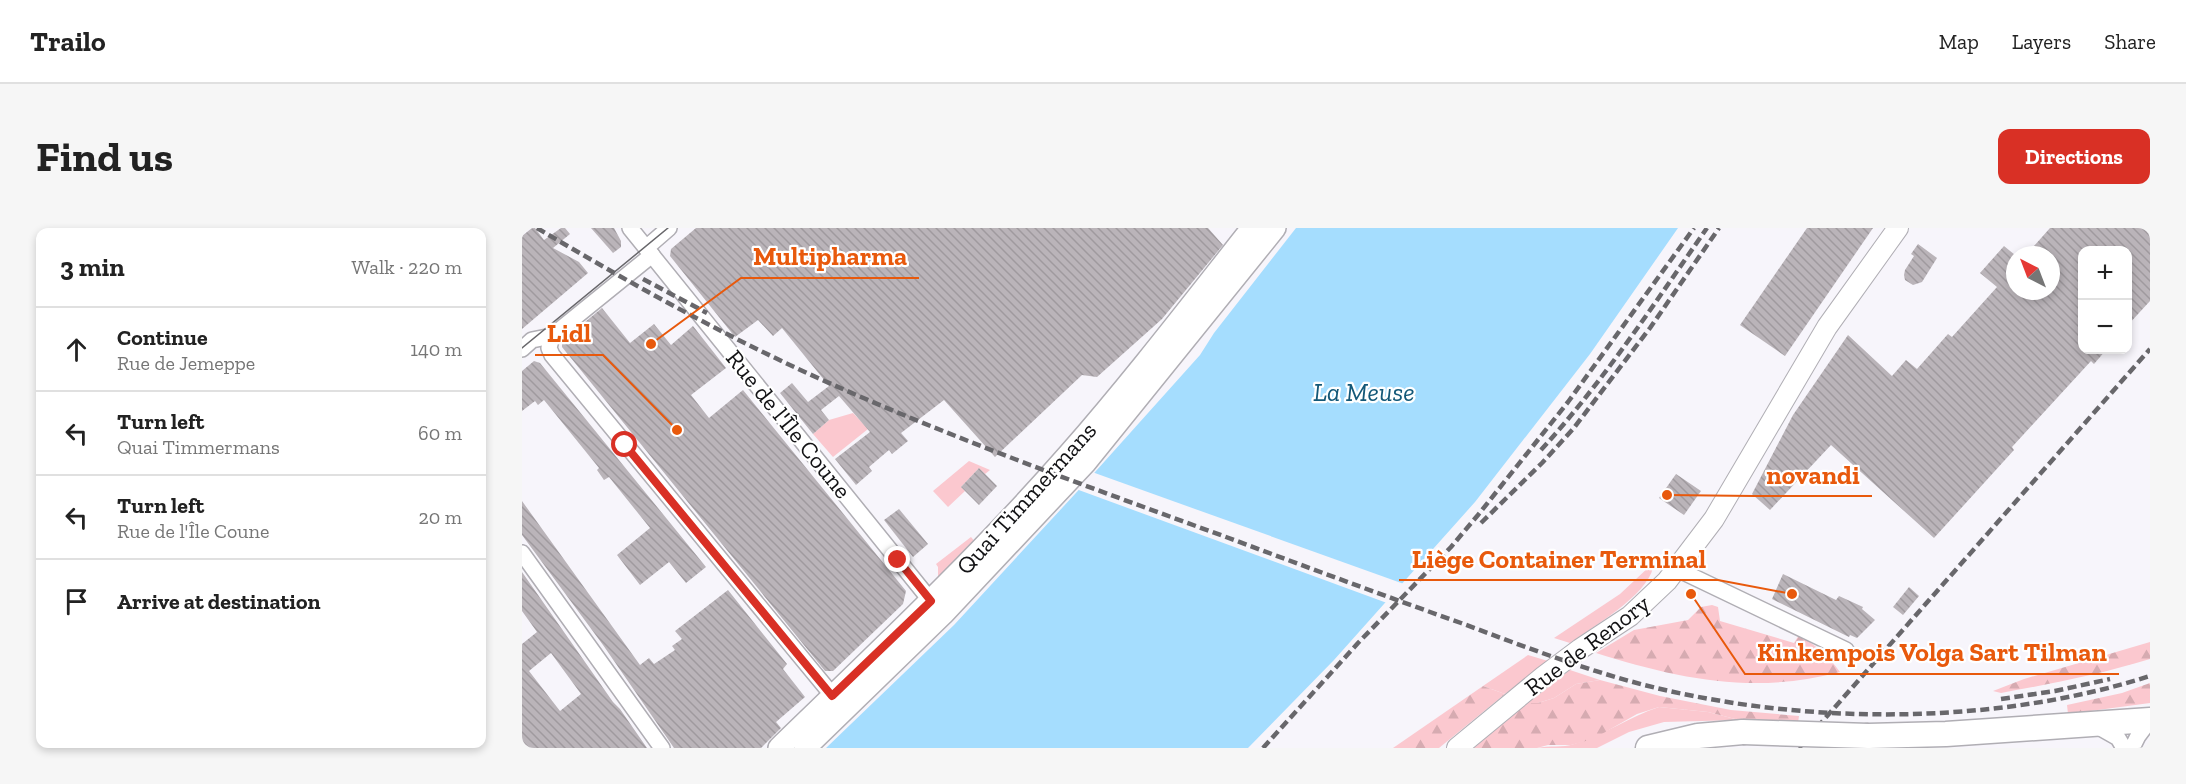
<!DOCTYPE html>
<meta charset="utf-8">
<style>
body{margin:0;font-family:"Zilla Slab",serif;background:#f6f6f6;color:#222}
.controls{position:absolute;right:18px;top:18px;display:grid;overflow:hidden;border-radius:12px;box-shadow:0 3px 9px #0003}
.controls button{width:54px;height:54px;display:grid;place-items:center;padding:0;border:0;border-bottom:2px solid #e0e0e0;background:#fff;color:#222;font:30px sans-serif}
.compass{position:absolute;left:1484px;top:18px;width:54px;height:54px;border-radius:50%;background:#fff;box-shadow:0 3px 9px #0003;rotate:318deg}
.stop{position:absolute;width:18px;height:18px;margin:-14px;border:4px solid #d93025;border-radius:50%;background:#fff}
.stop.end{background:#d93025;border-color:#fff;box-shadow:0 2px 6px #0008}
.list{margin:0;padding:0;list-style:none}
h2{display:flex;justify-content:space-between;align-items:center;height:78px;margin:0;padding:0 24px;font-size:26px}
h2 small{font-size:20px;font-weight:400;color:#767676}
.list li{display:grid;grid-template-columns:39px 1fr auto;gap:18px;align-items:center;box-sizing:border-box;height:84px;padding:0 24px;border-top:2px solid #e0e0e0}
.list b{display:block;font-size:22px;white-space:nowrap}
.list p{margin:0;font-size:20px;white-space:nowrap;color:#767676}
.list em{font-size:20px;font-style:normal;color:#767676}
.icon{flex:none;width:33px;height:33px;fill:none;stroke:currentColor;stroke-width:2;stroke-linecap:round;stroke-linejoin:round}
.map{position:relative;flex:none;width:1628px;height:520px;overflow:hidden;border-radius:12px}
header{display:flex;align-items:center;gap:36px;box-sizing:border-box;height:84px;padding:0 30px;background:#fff;border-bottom:2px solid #e0e0e0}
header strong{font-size:28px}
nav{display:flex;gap:33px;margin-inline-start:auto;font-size:21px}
.intro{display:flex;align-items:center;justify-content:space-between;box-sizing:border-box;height:144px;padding:0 36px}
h1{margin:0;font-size:42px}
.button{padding:15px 27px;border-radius:12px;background:#d93025;color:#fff;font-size:21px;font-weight:700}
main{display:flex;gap:36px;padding:0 36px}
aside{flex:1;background:#fff;border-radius:12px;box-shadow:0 3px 9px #0003}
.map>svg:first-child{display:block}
.green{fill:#fbc8cf}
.forest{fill:url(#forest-firs)}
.water{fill:#a5ddfe}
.pier{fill:#f7f5fb}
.building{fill:url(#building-back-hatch);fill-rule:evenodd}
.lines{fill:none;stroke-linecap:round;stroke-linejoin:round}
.minor-casing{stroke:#b0aeb4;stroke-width:18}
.tertiary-casing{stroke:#b0aeb4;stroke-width:22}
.secondary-casing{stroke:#b0aeb4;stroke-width:24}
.primary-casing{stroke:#b0aeb4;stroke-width:27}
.minor{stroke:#fff;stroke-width:15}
.tertiary{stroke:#fff;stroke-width:20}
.secondary{stroke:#fff;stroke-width:21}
.primary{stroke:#fff;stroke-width:24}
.tram{stroke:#68676b;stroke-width:1.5}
.rail{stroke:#68676b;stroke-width:4.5;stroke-dasharray:9 4.5;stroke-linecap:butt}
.primary-bridge-casing{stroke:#b0aeb4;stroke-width:27;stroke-linecap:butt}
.primary-bridge{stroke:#fff;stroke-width:24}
.route{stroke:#d93025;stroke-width:8}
.labels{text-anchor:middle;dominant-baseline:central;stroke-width:4.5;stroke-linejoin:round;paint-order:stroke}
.street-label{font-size:24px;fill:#121214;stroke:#fff}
.water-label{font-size:26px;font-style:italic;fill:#135878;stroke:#fff}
.leader{fill:none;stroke:#e8590c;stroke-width:2}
.callout-dot{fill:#e8590c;stroke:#fff;stroke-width:2}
.callout-label{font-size:26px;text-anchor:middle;font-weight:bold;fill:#e8590c;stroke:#fff;stroke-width:4.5;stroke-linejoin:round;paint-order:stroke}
</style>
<header>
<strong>Trailo</strong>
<nav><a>Map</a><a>Layers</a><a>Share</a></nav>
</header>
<div class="intro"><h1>Find us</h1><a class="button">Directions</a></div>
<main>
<aside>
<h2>3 min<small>Walk · 220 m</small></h2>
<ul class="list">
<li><svg class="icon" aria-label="ahead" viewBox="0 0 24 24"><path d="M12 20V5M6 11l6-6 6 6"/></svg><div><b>Continue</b><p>Rue de Jemeppe</p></div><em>140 m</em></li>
<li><svg class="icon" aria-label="left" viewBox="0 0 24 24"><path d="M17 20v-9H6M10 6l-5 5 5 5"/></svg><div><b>Turn left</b><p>Quai Timmermans</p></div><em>60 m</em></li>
<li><svg class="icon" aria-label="left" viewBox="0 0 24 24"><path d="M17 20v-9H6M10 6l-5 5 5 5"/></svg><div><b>Turn left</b><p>Rue de l'Île Coune</p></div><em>20 m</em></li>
<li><svg class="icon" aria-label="arrive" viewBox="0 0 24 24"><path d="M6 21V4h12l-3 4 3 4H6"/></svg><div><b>Arrive at destination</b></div></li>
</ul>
</aside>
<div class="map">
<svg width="1628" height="520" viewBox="0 0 1628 520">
<defs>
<pattern id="forest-firs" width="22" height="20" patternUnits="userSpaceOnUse" patternTransform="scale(1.5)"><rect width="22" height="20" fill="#fbc8cf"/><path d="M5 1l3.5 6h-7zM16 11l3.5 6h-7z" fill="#d6abb1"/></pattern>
<pattern id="building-back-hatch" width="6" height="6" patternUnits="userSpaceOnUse" patternTransform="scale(1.5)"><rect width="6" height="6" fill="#bab4b9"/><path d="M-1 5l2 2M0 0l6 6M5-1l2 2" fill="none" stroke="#9f9a9e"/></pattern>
</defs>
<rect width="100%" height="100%" fill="#f7f5fb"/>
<g class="green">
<polygon points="331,185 346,201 311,229 291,206 307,192"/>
<polygon points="447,233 468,242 463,246 457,240 439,259 443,263 426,279 411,263"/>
<polygon points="449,309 454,315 418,351 416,350 416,339 414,336"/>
<path d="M1128,338L1131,340C1124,368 1072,398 1048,415L1032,410L1098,366Z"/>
<polygon points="1006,427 1026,433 983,466 961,458"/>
<polygon points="1048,442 1078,452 1054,456 1032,470 1016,475 1005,475"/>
<path d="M1137,479L1186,484L1217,492L1142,494L1107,504L1075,520H1015C1027,517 1041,520 1052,516C1082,507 1107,489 1137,479Z"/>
</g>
<g class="forest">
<path d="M1190,377L1196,379L1198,393L1272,415L1277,407C1294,418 1306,427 1318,444C1232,467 1157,451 1074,425L1112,402L1166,392L1179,379Z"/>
<path d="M1628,414V431C1579,446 1529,456 1479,465L1471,463L1502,451Z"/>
<polygon points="1078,452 1138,468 1209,482 1277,488 1276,495 1217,492 1186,484 1137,479 1115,486 1071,511 1049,517 1026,517 1015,520 952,520 1005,475 1016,475 1032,470 1054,456"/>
<polygon points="1628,455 1628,475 1546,486 1545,477 1600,465"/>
<polygon points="961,458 983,466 917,520 871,520"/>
</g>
<polygon class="water" points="774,0 1156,0 1068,126 953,274 812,432 726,520 304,520 432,397 565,253 678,127 692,105"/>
<polygon class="pier" points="570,244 882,356 865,375 554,261"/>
<g class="building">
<polygon points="10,0 13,0 22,12 39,0 43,0 48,6 31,20 57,34 66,45 0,101 0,8"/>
<polygon points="69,0 92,0 99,13 99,19 91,25"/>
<polygon points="174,0 686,0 701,17 640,91 575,149 560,147 473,229 422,172 379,205 386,213 370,226 367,222 347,239 350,243 334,257 313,231 348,204 317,168 299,182 307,192 291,206 258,165 270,155 286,174 307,158 260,100 251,108 236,92 213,109 148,28 149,21"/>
<polygon points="1285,0 1351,0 1263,128 1218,97"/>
<polygon points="1528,0 1628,0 1628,73 1605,98 1605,22 1560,22 1560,122 1584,122 1572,136 1569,133 1490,219 1492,222 1412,310 1309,217 1248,282 1230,266 1271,187 1326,107 1370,148 1384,132 1395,141 1426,106 1430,109 1475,59 1458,45 1482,18 1493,27 1493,63 1529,63 1529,27 1504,27"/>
<polygon points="1396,16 1415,30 1400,54 1391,57 1383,52 1382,47 1383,42 1392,28 1389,26"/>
<polygon points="80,80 108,115 132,96 149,117 171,98 204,140 169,167 187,190 221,162 384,363 381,376 311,443 303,443 40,119 40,113"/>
<polygon points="12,133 18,135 184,339 164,355 147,334 118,357 95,327 128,300 87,249 82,252 75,242 77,240 22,172 16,177 13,173 0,183 0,143"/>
<polygon points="457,240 475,258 457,277 439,259"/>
<polygon points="1154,246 1179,263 1162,287 1137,270"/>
<polygon points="0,273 118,437 127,430 132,436 153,422 150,418 160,411 153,403 206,362 265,436 261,441 283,469 254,494 259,500 239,520 152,520 81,417 0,307"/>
<polygon points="377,281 406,316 391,329 362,292"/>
<path d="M0,344L91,474L98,481L125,520H0V416L15,404L0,383ZM29,425L59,466L38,483L7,443Z"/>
<polygon points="1261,346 1314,372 1317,368 1341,379 1340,381 1353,392 1335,410 1328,407 1327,409 1250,371"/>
<polygon points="1387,359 1397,368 1381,387 1371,379"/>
</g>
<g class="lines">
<g class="minor-casing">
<g id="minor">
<polyline points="108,0 409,373"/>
<polyline points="124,20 147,0"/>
<polyline points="30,108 27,120 30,127 311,468"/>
<polyline points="0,121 10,112 30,108 130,27"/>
<polyline points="0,325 140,520"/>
<polyline points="1155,341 1324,422"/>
<polyline points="1573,497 1596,510 1602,520"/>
<polyline points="1610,520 1616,508 1628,492"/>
</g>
</g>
<g class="tertiary-casing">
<polyline id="tertiary" points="935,520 1022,448 1058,421 1108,388 1145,353 1192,291 1305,99 1376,0"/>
</g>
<g class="secondary-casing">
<g id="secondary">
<path d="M257,520C356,424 456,330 547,226C611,153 670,76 730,0"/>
<polyline points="283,520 421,386 564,234 753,0"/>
</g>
</g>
<g class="primary-casing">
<g id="primary">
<polyline points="1346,508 1424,506 1628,492"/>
<polyline points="1126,520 1176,508 1221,504"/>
</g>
</g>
<use href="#minor" class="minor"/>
<use href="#tertiary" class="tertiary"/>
<use href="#secondary" class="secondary"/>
<use href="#primary" class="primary"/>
<polyline class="tram" points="0,120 146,0"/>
<g class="rail">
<path d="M15,0C106,54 199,106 296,150C429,210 567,259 704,309C782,338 860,367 939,395C1006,420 1073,446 1143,462C1296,497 1478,496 1628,448"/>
<polyline points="121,51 185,85"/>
<path d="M1019,222C1081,154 1132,76 1185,0"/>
<polyline points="959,295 1020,235 1051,201 1128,100 1197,0"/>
<polyline points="1479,471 1533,463 1588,451"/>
<polyline points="741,520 836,415 929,319 956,287 1046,174 1172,0"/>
<polyline points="1277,520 1628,121"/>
</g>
<g class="primary-bridge-casing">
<polyline id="primary-bridge" points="1221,504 1346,508"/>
</g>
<use href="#primary-bridge" class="primary-bridge"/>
</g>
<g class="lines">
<polyline class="route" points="103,217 310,468 409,373 376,332"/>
</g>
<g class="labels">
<g class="street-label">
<text transform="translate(267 196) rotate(51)">Rue de l'Île Coune</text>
<text transform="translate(504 270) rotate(-48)">Quai Timmermans</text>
<text transform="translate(1065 417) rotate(-37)">Rue de Renory</text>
</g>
<g class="water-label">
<text x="842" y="164">La Meuse</text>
</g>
</g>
<path class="leader" d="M129 116L219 50H397M155 202L81 127H13M1145 267L1232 268H1350M1270 366L1196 352H877M1169 366L1223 446H1597"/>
<g class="callout-dot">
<circle cx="129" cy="116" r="6"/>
<circle cx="155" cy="202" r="6"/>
<circle cx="1145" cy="267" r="6"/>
<circle cx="1270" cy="366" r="6"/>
<circle cx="1169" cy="366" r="6"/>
</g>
<g class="callout-label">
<text x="308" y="37">Multipharma</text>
<text x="47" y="114">Lidl</text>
<text x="1291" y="256">novandi</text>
<text x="1037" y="340">Liège Container Terminal</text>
<text x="1410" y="433">Kinkempois Volga Sart Tilman</text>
</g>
</svg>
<div class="controls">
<button>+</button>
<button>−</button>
</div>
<svg class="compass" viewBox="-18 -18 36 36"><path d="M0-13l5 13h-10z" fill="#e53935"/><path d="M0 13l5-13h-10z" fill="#767676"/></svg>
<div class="stop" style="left:103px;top:217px"></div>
<div class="stop end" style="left:376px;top:332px"></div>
</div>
</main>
